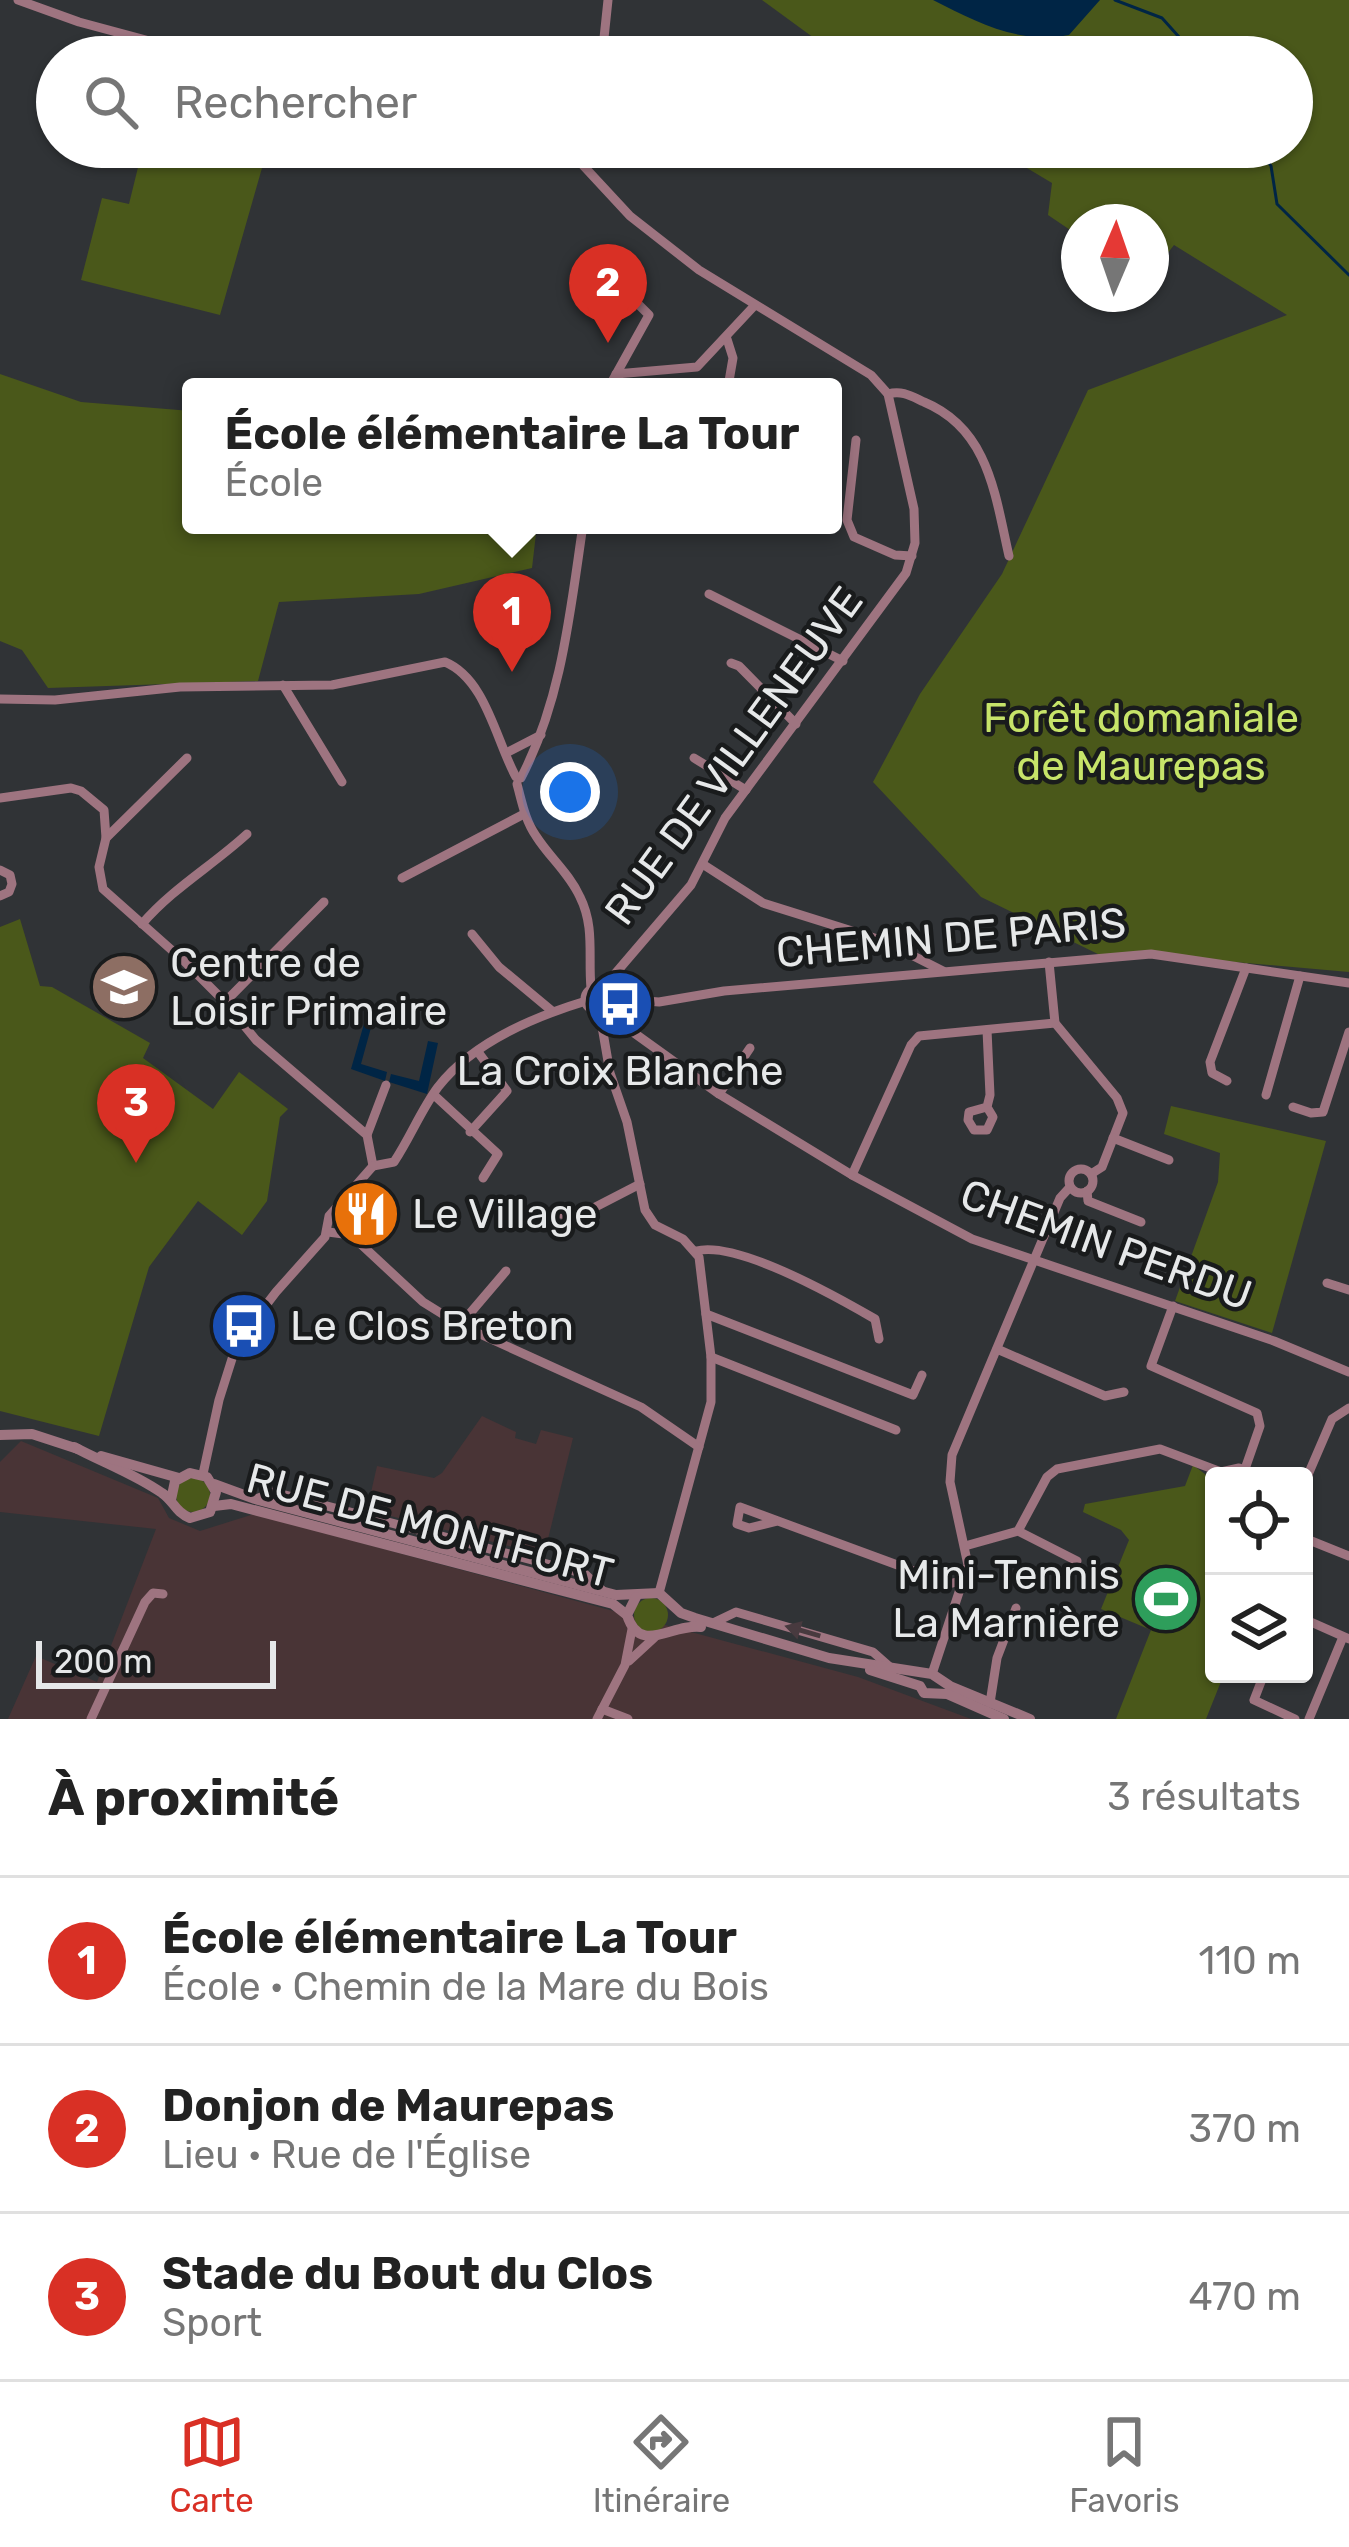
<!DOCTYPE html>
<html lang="fr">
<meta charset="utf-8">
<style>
body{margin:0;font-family:Rubik,sans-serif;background:#f2f2f2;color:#222}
.controls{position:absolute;right:36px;bottom:36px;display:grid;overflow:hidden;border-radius:12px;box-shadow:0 3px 9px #0004}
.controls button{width:108px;height:108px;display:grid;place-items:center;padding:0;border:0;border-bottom:3px solid #e0e0e0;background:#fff;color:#222;font:60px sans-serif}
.compass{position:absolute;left:1061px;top:204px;width:108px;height:108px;border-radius:50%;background:#fff;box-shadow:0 3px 9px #0004;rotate:2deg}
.scale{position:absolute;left:36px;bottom:30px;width:240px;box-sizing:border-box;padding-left:12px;border:6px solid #e6e8e9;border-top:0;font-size:33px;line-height:42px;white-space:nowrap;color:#e6e8e9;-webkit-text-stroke:9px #191b1c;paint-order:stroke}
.you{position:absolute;left:570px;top:792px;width:42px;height:42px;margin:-30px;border:9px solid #fff;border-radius:50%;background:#1a73e8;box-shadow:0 0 0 18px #1a73e833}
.badge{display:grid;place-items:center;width:78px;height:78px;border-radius:50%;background:#d93025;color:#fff;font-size:39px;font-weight:700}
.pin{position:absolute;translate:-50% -99px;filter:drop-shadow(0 3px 6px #0008)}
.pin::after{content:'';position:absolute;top:63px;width:42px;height:36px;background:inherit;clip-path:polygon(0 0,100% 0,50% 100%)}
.popup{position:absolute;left:182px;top:378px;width:660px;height:156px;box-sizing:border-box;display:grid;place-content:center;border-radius:12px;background:#fff;filter:drop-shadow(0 3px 9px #0005);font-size:39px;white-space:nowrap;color:#767676}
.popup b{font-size:45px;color:#222}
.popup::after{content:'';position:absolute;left:50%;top:100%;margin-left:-24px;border:24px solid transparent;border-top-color:#fff}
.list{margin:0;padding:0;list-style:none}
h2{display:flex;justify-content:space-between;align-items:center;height:156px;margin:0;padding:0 48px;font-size:51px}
h2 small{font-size:39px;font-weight:400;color:#767676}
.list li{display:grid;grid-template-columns:78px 1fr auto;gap:36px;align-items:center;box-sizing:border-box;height:168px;padding:0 48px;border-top:3px solid #e0e0e0}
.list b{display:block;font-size:45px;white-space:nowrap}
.list p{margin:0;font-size:39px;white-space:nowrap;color:#767676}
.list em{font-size:39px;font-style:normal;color:#767676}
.icon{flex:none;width:66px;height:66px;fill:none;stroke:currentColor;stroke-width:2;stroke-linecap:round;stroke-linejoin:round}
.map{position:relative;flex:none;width:1349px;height:1719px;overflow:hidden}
.search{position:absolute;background:#fff;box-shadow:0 3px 9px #0004;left:36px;right:36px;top:36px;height:132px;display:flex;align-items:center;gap:30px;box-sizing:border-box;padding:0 42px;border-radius:66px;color:#767676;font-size:45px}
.sheet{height:660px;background:#fff}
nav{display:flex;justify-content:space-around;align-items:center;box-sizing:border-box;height:168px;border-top:3px solid #e0e0e0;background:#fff;font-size:33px;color:#767676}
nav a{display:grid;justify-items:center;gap:6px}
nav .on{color:#d93025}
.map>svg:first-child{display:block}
.commercial{fill:#493436}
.green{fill:#4a581a}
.water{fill:#002545}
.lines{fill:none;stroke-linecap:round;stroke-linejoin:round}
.stream{stroke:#002545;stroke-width:3}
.minor{stroke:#9e7480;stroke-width:9}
.tertiary{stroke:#9e7480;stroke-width:10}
.oneway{fill:#483a3f}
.labels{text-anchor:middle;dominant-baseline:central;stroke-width:9;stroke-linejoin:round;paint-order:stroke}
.park-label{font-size:42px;fill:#c7e469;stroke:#191b1c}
.street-label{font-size:42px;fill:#e6e8e9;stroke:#191b1c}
.poi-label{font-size:42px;fill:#e6e8e9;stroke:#191b1c;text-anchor:start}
</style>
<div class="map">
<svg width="1349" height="1719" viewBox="0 0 1349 1719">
<rect width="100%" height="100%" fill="#303336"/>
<g class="commercial">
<polygon points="482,1416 516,1432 515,1438 536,1444 541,1430 573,1438 544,1555 367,1510 377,1466 434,1478 442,1473"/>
<polygon points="21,1441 158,1498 169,1518 200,1531 254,1514 858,1677 971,1719 8,1719 36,1656 97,1682 156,1529 0,1512 0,1462"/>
</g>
<g class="green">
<polygon points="762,0 1349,0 1349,972 1166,956 1102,956 981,897 873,782 920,694 1002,574 1088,390 1287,315 1174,245 1151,275 1151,222 1079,222 1079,236 1048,215 1052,183 992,147 1292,147 1292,57 840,57"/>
<polygon points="143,147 268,147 220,315 81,280 102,198 129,204"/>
<polygon points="0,374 81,402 191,411 191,525 537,525 532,568 419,594 279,602 258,681 48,688 22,650 0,641"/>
<polygon points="20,919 40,986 52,987 150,1043 143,1058 213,1109 239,1072 288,1109 280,1117 267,1201 242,1235 198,1201 149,1267 99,1436 0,1411 0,927"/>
<polygon points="1171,1106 1326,1141 1272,1333 1175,1301 1218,1182 1220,1153 1164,1134"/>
<polygon points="1193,1465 1214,1481 1214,1674 1224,1674 1206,1719 1116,1719 1151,1630 1101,1609 1129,1540 1121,1530 1083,1512 1085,1504 1185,1486"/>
<circle cx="193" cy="1495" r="17"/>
<circle cx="651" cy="1615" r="17"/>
</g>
<g class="water">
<path d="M933,0H1100L1069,35C1020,45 976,22 933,0Z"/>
<polygon points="368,1010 375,1013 361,1064 387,1072 385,1081 351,1069"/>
<polygon points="428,1041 438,1043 427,1094 389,1082 391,1074 419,1081"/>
</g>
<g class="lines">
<g class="stream">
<polyline points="1115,0 1162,18 1197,57"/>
<polyline points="1258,147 1271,166 1277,204 1349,275"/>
</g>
<g class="minor">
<polyline points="18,0 79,22 209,57"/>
<polyline points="602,57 608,0"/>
<polyline points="566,147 630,216 699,270 871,375 888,394 914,509 915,543 906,573 725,818 691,885 602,989"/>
<polyline points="608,274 649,315 609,387"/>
<polyline points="727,339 733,358 728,387"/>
<polyline points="616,374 697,367 755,305"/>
<path d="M888,394C902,390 911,396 924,402C989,429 995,495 1009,556"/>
<polyline points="856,440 847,520 854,537 895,555 912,556"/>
<polyline points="709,594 843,661"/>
<polyline points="731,663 739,666 796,724"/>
<polyline points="283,685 342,782"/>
<path d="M0,699L55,700L180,687L332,685L445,662C486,679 496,741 516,777"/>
<polyline points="506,753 541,735"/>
<polyline points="694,758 746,790"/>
<path d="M521,778C562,699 570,612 583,525"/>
<path d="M517,784C522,802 525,820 536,836C550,858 569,873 580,897C595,927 588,956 591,988"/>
<polyline points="0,798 71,788 81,791 104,810 106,838 99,867 103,889 184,961 225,1002 256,1040 367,1135 373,1166"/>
<polyline points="106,838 187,758"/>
<polyline points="704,865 763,903 884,941 943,971"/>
<polyline points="0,870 10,875 12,884 9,892 0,896"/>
<polyline points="402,878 524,814"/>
<path d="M142,924C173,888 212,866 247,834"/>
<polyline points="472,934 499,967 552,1011"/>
<polyline points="1049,962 1055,1023 1117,1098 1123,1113 1102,1167 1091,1174"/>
<circle cx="596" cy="999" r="11"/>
<polyline points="607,998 659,1002 724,991 1151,954 1349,983"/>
<polyline points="225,1002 324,902"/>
<polyline points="599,1009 610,1073 627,1122 645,1210 655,1225 683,1239 699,1257 711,1357 711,1402 659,1593"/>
<polyline points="601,1023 623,1025 719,1094 852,1175 972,1239 1274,1341 1349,1372"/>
<polyline points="987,1030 990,1095 987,1107 993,1117 987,1130 974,1130 968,1120 969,1112 987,1107"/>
<polyline points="1227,1081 1212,1073 1210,1062 1246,968"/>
<polyline points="719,1094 750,1048"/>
<polyline points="434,1095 498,1154 483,1178"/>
<polyline points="1266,1095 1300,976"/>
<polyline points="1293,1107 1311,1113 1323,1112 1349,1032"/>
<polyline points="470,1132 507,1091 478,1052"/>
<polyline points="367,1135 386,1085"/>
<polyline points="1113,1138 1169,1160"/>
<path d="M373,1166L394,1162C410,1138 421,1110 438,1087C473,1042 533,1017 586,1001"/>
<circle cx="1081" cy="1181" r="12"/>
<polyline points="852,1175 911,1045 919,1036 1055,1023"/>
<polyline points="1087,1191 1088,1201 1141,1222"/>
<polyline points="542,1212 578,1216 640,1184"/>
<polyline points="328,1232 351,1235 423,1302 460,1325 641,1407 699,1447"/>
<path d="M696,1251C737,1240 837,1297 875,1319L879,1339"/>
<polyline points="1327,1283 1349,1290"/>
<polyline points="1173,1306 1151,1366 1257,1413 1260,1426 1245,1469"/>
<polyline points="706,1314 913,1395 922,1375"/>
<polyline points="460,1325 506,1271"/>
<polyline points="997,1349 1105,1396 1124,1392"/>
<polyline points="711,1357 896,1430"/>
<polyline points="203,1474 219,1400 237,1343 276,1292 325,1237 329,1216 373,1166"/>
<polyline points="1304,1484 1332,1419 1349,1408"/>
<polyline points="256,1499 274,1492 585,1574 603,1591"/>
<polyline points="778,1521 749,1528 737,1524 740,1507 949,1584 964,1580"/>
<polyline points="1018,1531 1077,1561"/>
<polyline points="1304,1538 1349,1556"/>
<polyline points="965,1546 1018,1531 1047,1477 1057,1469 1160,1449 1221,1472 1239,1468 1263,1476"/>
<polyline points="1304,1619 1349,1639"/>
<polyline points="713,1623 736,1612 873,1652 890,1667"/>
<polyline points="629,1661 654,1638"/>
<polyline points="932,1674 968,1565 950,1482 952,1455 1060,1198 1070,1187"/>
<polyline points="1264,1674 1254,1700 1295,1719"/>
<polyline points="990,1703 997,1658 1016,1608"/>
<polyline points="602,1709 628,1719"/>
<polyline points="91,1719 145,1602 153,1593 163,1594"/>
<polyline points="597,1719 625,1665 632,1629"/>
<polyline points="1309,1719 1343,1637"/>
</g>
<g class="tertiary">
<polyline points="0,1435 32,1434 78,1449"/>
<path d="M74,1447C102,1462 135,1474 162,1493C174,1501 175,1512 190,1518L210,1512L216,1492L207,1477L190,1473L175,1481L171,1500"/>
<polyline points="101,1456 179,1478"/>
<polyline points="214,1484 255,1499 616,1595 659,1593 681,1613 695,1618 829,1658 932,1674 950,1686 1030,1719"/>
<polyline points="214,1506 231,1504 613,1604 627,1615"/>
<path d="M636,1597L627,1615C640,1656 672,1623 701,1627"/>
<polyline points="870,1670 920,1686 924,1693 947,1694 1004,1719"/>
</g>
</g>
<defs><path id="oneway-solid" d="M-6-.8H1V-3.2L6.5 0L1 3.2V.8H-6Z" transform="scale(3)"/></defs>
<use class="oneway" href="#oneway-solid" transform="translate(803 1631) rotate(-164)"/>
<defs>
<g id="school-disc" transform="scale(3.45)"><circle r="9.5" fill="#8d6e63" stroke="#191b1c"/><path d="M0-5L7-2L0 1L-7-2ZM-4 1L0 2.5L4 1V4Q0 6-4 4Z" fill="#fff"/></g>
<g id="bus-disc" transform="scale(3.45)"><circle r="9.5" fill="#1a4fb4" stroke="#191b1c"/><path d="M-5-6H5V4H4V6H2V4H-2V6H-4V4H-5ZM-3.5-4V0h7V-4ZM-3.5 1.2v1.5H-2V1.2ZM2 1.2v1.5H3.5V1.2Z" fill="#fff"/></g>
<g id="restaurant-disc" transform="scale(3.45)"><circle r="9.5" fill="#e8710a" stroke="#191b1c"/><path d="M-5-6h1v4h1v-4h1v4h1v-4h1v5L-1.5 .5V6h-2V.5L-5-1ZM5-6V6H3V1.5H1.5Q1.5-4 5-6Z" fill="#fff"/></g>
<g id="stadium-disc" transform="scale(3.45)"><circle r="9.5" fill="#2e9e5b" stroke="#191b1c"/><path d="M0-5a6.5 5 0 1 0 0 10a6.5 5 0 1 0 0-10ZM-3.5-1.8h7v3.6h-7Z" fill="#fff"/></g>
</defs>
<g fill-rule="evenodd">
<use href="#school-disc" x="124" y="987"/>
<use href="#bus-disc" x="620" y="1004"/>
<use href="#restaurant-disc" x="366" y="1214"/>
<use href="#bus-disc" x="244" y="1326"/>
<use href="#stadium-disc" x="1166" y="1599"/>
</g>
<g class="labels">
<g class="park-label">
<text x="1141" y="718">Forêt domaniale<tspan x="1141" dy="48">de Maurepas</tspan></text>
</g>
<g class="street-label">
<text transform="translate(734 756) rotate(-54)">RUE DE VILLENEUVE</text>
<text transform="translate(951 938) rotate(-5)">CHEMIN DE PARIS</text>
<text transform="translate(1106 1245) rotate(20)">CHEMIN PERDU</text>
<text transform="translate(430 1526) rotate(15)">RUE DE MONTFORT</text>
</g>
<g class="poi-label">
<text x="170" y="963">Centre de<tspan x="170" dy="48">Loisir Primaire</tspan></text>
<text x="620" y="1071" text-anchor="middle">La Croix Blanche</text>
<text x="412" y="1214">Le Village</text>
<text x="290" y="1326">Le Clos Breton</text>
<text x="1120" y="1575" text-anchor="end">Mini-Tennis<tspan x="1120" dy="48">La Marnière</tspan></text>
</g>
</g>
</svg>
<div class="controls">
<button><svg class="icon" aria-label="locate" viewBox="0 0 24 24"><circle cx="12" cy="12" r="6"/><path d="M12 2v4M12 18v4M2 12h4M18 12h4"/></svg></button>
<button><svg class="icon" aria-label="layers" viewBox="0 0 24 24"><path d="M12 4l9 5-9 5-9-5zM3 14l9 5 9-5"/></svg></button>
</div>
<svg class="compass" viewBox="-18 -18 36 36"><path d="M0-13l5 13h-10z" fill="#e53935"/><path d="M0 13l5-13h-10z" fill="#767676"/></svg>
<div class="scale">200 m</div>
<div class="you"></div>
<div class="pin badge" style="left:512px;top:672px">1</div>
<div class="popup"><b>École élémentaire La Tour</b>École</div>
<div class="pin badge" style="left:608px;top:343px">2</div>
<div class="pin badge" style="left:136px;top:1163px">3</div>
<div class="search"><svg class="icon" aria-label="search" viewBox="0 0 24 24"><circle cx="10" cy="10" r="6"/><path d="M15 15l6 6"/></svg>Rechercher</div>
</div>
<section class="sheet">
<h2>À proximité<small>3 résultats</small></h2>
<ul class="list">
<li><span class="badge">1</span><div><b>École élémentaire La Tour</b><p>École · Chemin de la Mare du Bois</p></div><em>110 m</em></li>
<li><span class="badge">2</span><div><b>Donjon de Maurepas</b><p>Lieu · Rue de l'Église</p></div><em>370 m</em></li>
<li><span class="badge">3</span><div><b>Stade du Bout du Clos</b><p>Sport</p></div><em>470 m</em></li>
</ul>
</section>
<nav>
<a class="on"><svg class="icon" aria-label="map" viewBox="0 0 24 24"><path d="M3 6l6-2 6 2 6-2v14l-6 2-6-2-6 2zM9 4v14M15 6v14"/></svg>Carte</a>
<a><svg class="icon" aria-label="directions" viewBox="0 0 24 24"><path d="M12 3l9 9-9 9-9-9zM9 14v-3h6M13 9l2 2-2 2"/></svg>Itinéraire</a>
<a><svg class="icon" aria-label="saved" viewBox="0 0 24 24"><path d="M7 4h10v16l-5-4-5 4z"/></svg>Favoris</a>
</nav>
